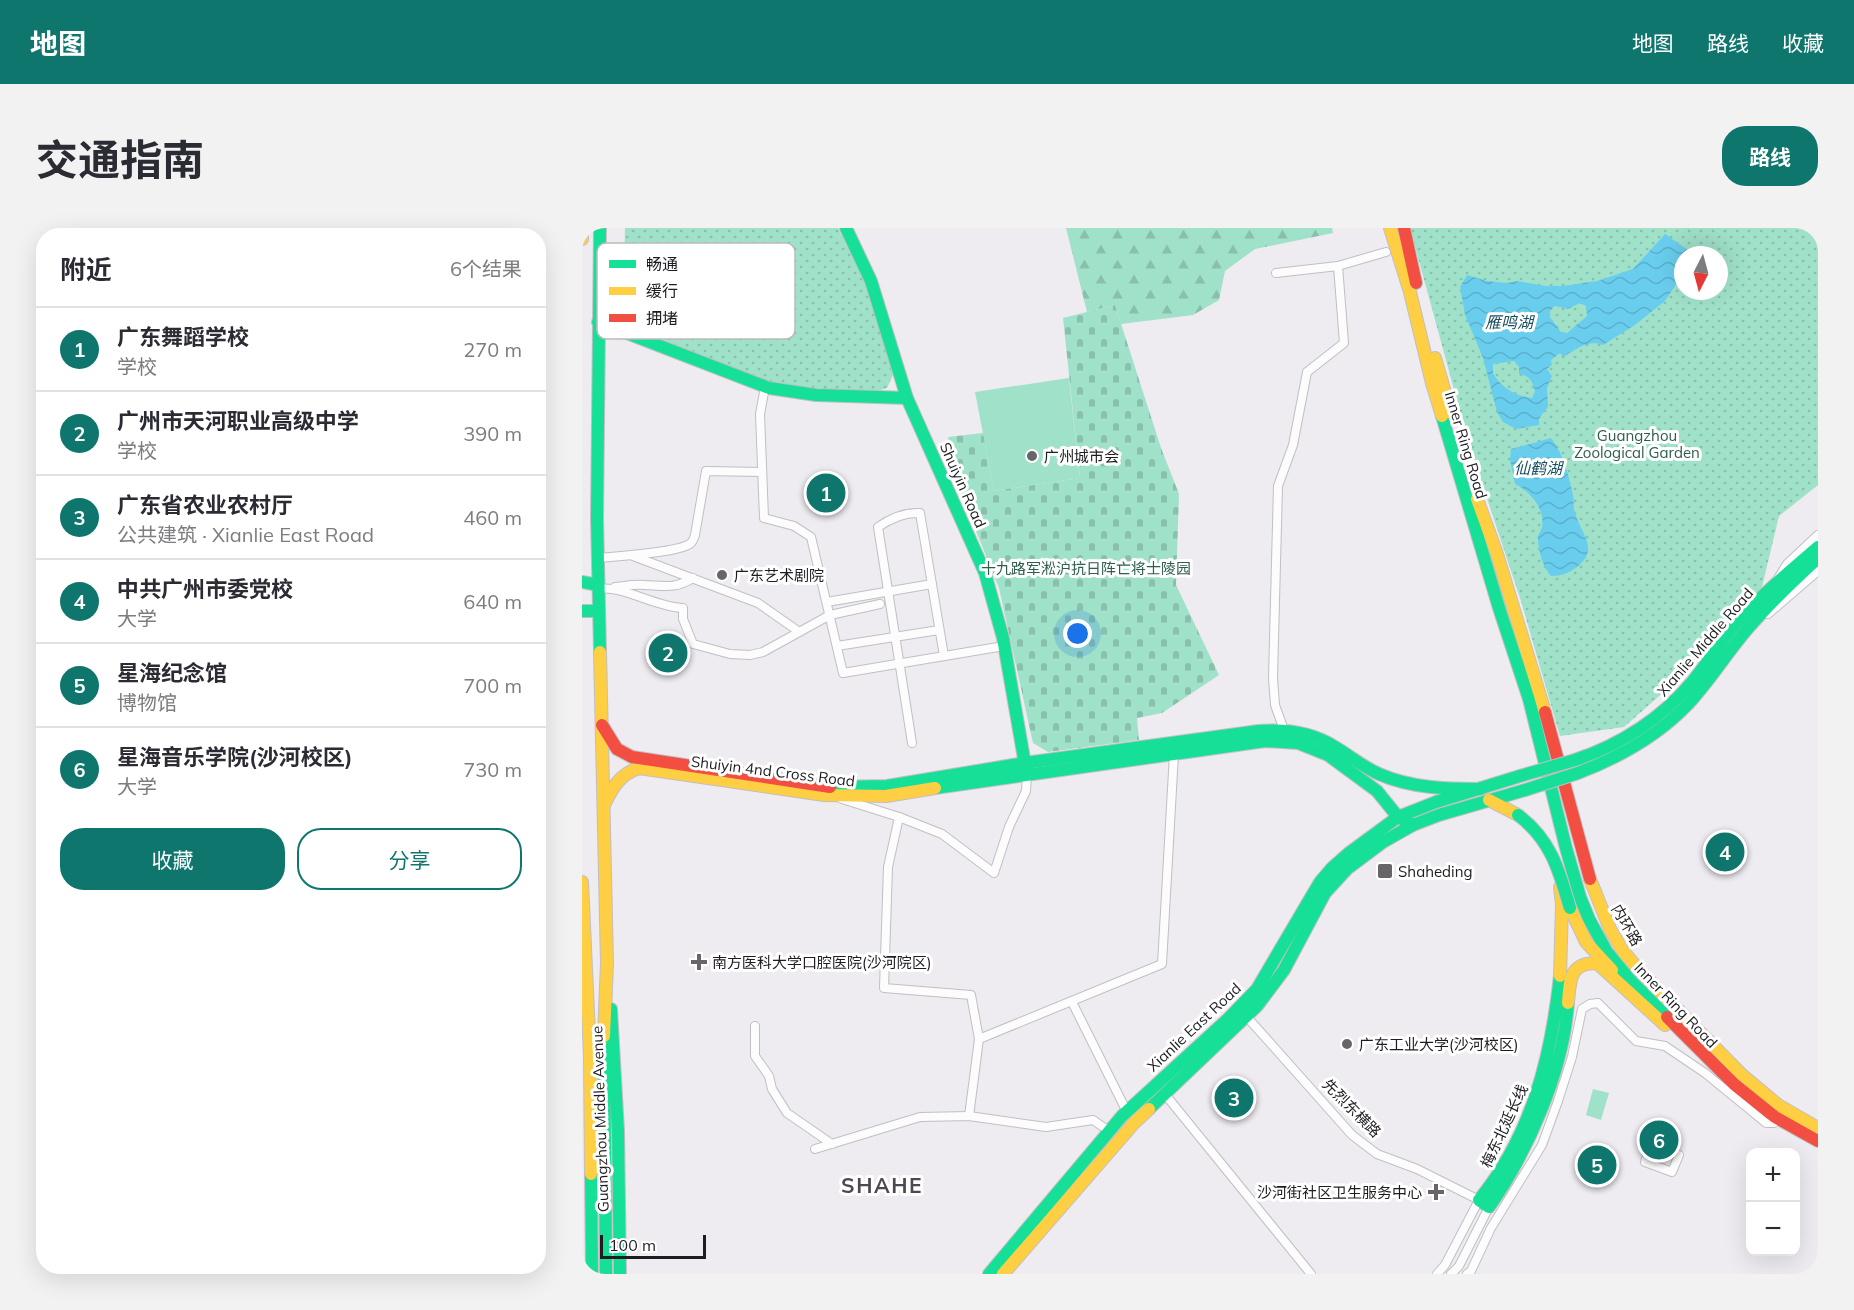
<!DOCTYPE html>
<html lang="zh">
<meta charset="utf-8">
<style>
body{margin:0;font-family:Mulish,"Noto Sans SC",sans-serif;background:#f2f2f3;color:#2b2b33}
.controls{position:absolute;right:18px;bottom:18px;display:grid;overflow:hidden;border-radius:12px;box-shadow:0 6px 24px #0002}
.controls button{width:54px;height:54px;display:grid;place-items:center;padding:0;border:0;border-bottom:2px solid #e1e1e2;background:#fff;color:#2b2b33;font:30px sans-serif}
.compass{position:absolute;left:1092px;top:18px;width:54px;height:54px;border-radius:50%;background:#fff;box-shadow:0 6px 24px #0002;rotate:186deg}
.scale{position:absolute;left:18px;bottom:15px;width:106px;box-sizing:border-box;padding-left:6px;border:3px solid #1e1c21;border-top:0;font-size:16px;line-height:21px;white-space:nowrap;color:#1e1c21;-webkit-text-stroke:4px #fff;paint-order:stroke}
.you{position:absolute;left:496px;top:406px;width:21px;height:21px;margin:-15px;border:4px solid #fff;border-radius:50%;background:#1a73e8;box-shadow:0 0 0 9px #1a73e833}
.badge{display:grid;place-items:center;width:39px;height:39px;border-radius:50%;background:#0f766e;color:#fff;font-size:20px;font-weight:700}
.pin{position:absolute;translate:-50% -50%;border:3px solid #fff;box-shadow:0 2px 6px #0006}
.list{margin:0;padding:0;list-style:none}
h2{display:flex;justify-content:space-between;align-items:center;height:78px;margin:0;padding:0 24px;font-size:26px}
h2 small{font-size:20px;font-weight:400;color:#7c7c81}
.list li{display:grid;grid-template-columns:39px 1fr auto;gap:18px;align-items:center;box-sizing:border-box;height:84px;padding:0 24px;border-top:2px solid #e1e1e2}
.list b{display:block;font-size:22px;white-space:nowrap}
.list p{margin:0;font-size:20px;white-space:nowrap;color:#7c7c81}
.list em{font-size:20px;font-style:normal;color:#7c7c81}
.actions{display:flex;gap:12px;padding:18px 24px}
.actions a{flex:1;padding:14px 0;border:2px solid #0f766e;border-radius:24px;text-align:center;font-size:21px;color:#0f766e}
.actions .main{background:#0f766e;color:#fff}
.map{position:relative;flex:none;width:1236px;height:1046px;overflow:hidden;border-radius:24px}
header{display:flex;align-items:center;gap:36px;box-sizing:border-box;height:84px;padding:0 30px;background:#0f766e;color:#fff}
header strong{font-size:28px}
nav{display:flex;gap:33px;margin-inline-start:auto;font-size:21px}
.intro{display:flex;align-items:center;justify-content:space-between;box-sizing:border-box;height:144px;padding:0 36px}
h1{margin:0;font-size:42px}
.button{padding:15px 27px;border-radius:24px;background:#0f766e;color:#fff;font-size:21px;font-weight:700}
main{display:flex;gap:36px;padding:0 36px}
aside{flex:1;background:#fff;border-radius:24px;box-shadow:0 6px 24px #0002}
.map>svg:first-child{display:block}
.grass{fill:#a0e1c9}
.forest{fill:url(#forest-firs)}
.cemetery{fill:url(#cemetery-stones)}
.park{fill:url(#park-dots);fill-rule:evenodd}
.water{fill:url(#water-waves);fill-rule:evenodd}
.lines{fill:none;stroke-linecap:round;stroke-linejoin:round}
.street-casing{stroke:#c1bfc3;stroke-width:10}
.fast-casing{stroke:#c1bfc3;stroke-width:14}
.slow-casing{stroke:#c1bfc3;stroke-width:14}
.jam-casing{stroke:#c1bfc3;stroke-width:14}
.street{stroke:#fcfcfd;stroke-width:8}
.fast{stroke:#16e098;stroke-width:12}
.slow{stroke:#ffcf43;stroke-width:12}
.jam{stroke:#f24e42;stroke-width:12}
.fast-bridge-casing{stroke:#c1bfc3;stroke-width:14;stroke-linecap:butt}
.fast-bridge{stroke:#16e098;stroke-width:12}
.poi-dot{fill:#67646a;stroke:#fff;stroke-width:2}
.labels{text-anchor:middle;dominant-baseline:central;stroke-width:6;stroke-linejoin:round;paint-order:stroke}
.park-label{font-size:15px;fill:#2e5f4b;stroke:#fff}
.street-label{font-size:15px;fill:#1e1c21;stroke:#fff}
.poi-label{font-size:15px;fill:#1e1c21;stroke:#fff;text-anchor:start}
.water-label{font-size:16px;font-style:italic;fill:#175061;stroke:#fff}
.district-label{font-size:21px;font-weight:bold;letter-spacing:1.5px;fill:#4d4852;stroke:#fff}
.key{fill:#fff;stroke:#bcbbbc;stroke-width:1.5}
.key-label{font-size:16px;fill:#1e1c21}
</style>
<header>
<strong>地图</strong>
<nav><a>地图</a><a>路线</a><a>收藏</a></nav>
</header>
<div class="intro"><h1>交通指南</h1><a class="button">路线</a></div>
<main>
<aside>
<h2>附近<small>6个结果</small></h2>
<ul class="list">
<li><span class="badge">1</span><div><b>广东舞蹈学校</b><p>学校</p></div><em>270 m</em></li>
<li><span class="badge">2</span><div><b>广州市天河职业高级中学</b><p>学校</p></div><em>390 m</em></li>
<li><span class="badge">3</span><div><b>广东省农业农村厅</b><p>公共建筑 · Xianlie East Road</p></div><em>460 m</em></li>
<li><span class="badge">4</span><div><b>中共广州市委党校</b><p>大学</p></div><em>640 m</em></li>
<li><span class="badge">5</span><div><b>星海纪念馆</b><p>博物馆</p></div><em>700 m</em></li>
<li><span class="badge">6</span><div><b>星海音乐学院(沙河校区)</b><p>大学</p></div><em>730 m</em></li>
</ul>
<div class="actions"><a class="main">收藏</a><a>分享</a></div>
</aside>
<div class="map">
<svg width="1236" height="1046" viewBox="0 0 1236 1046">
<defs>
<pattern id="forest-firs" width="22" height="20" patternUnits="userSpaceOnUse" patternTransform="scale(1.5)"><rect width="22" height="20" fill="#a0e1c9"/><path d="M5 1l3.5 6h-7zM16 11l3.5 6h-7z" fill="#89c0ac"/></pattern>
<pattern id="cemetery-stones" width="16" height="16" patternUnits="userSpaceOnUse" patternTransform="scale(1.5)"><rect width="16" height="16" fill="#a0e1c9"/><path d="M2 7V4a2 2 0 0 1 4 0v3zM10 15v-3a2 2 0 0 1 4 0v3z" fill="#89c0ac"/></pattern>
<pattern id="park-dots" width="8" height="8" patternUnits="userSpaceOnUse" patternTransform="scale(1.5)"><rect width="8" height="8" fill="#a0e1c9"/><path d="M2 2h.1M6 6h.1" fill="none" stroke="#89c0ac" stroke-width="1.8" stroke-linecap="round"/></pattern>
<pattern id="water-waves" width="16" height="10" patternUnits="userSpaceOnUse" patternTransform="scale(1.5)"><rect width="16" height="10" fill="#69ceee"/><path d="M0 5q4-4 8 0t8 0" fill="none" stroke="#5bb0cc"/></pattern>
</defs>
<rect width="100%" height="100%" fill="#eeebf1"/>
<g class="grass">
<polygon points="487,150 498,250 412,263 393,164"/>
<polygon points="1011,861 1027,865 1019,892 1004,887"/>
</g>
<polygon class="forest" points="484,0 750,0 751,5 673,21 643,43 637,72 611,87 539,96 533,77 505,84"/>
<polygon class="cemetery" points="533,77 579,220 597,266 594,357 637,447 580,485 555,490 557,512 466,524 451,515 417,360 380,268 366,209 401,205 412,263 498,250 481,90"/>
<g class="park">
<polygon points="43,0 256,0 287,63 311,147 305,160 281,167 240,164 190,154 119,129 57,100 41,85"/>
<path d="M828,0H1236V257L1197,288L1179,363L1102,446L1042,499L978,508L939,373L886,213ZM1101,27H1137V63H1101Z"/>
</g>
<g class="water">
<path d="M1083,6L1113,27H1101V46L1083,73L1053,97L1021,117C1007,111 993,122 981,129L978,125L969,132L970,137L965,141L970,148L965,160L966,179L957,190V197L934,201L921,194L915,184L901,130L883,87L878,59L885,47L905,53L925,55L935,53L964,58H981L1015,53L1051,41ZM998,75L1004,78L1005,88L985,105L979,104L968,89V82L973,78L986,81ZM932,133L937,139V146C948,148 950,153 953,163L950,170C934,168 919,160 911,145V136Z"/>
<path d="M969,210C981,225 987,248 991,267C992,273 991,280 993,285C999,306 1018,321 995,339C987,345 979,348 969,348C961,339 957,325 956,312C955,307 959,304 960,299C963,281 949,264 933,256L928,232L929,221Z"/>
</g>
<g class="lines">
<g class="street-casing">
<g id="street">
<polyline points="694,45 756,38 804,24"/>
<polyline points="183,159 178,186 182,290 212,298 229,309 261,445 422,418"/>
<polyline points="51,328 176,375 216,403"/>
<path d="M16,330C34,328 98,325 109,315C111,313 112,310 113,307L124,243L180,244"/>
<polyline points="1195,352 1205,336 1236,307"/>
<path d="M33,359C43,358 53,356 63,357C83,358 93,361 111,350"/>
<path d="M17,361C41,357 73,379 101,380V391L111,416L148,426L168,427L181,424L248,387L298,376"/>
<polyline points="245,374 350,356"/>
<polyline points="1186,386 1236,343"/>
<polyline points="255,418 357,402"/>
<polyline points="702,502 693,477 691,450 696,258 711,217 725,144 762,115 756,38"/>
<path d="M330,515L296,299C309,290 322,284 338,285L362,428"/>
<polyline points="260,571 317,589 360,606 412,645 427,599 444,563 445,546"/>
<polyline points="317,589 306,639 302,760 389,767 397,811"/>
<polyline points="490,774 545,884"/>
<polyline points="665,789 770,907 795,926 835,941 897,972 863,1037 855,1046"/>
<polyline points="173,798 173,828 187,848 190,861 205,885 250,916"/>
<polyline points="582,865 729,1046"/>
<polyline points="387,888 397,811 580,736 592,526"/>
<polygon points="1069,916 1097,927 1090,944 1063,934"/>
<polyline points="233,921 338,889 387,888 464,899 511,892 527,903"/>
<polyline points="869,1046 877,1038 907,979"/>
<polyline points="885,1046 889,1043 909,1000 960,917 976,873 990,829 1000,781 1008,776 1016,775 1054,813 1083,818 1123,845 1184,895 1192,895"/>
</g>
</g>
<g class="fast-casing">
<g id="fast">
<polyline points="18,0 15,290 18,424"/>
<polyline points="264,0 289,53 325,170 403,345 421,410 444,542"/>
<polyline points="16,94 187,160 234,167 325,170"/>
<polyline points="860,188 917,380 947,471 984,620 998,669 1007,691 1025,724 1049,753 1085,789"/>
<polyline points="0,354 16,357"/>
<polyline points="0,383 17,383"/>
<path d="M993,532C1040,516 1078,492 1110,454C1125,436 1137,416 1152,398C1177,369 1207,344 1236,319"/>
<path d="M996,545C1038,529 1076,508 1107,475C1129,451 1146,423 1167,399C1188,375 1211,353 1235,331"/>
<path d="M248,559L305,558L443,535L677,503C704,501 730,504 753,519C768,528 781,539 797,546C829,560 864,561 898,561"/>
<polyline points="353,560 683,513 716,515 746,527 795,563 816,589 831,597"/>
<path d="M978,748C969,830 950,907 897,972L907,979C946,923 981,844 986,775"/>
<polyline points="29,781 36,903 38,1046"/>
<polyline points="22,808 24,1046"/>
<polyline points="567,881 675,778 702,742 743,665 765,641 801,614 831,597 857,587 943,562"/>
<polyline points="9,946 10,1046"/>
<polyline points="407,1046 540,888 646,791 675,761 738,654 750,640 767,625 816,589 854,574 938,548"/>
</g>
</g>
<g class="slow-casing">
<g id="slow">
<polyline points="0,0 0,11"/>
<polyline points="808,0 828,64 850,155 860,188"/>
<polyline points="853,130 869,185"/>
<polyline points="895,271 915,326 963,484"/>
<polyline points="18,424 25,735 22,808"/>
<polyline points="907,572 936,587"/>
<path d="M22,577C30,560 38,546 57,540L242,567L304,568L353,560"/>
<polyline points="1008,651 1028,701 1041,723 1058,743 1160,847 1196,877 1236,900"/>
<polyline points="0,654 8,827 9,946"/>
<polyline points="978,659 980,677 978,748"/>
<polyline points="988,680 1004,714 1030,742"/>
<path d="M986,775C988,752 987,735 1015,735L1083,797"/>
<polyline points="421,1046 553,894 567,881"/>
</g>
</g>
<g class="jam-casing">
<g id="jam">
<polyline points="822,0 834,55"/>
<polyline points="963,484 1008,651"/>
<polyline points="20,497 35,521 50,529 248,559"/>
<polyline points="1085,789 1152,856 1193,889 1236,913"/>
</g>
</g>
<use href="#street" class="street"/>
<use href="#fast" class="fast"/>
<use href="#slow" class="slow"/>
<use href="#jam" class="jam"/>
<g class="fast-bridge-casing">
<g id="fast-bridge">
<polyline points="938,548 993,532"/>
<polyline points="943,562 996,545"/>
<path d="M936,587C969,612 977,642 988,680"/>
</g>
</g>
<use href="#fast-bridge" class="fast-bridge"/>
</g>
<g class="poi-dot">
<circle cx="450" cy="228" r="6"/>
<circle cx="140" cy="347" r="6"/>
<rect x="795" y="635" width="16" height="16" rx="3"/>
<path d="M114 725h6v6h6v6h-6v6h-6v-6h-6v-6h6z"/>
<circle cx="765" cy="816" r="6"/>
<path d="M851 955h6v6h6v6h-6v6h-6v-6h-6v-6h6z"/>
</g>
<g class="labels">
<g class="park-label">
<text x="1055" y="207">Guangzhou<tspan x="1055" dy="17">Zoological Garden</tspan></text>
<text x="504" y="340">十九路军淞沪抗日阵亡将士陵园</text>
</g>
<g class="street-label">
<text transform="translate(884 217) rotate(73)">Inner Ring Road</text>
<text transform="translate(381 257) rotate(66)">Shuiyin Road</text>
<text transform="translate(1123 414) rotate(-49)">Xianlie Middle Road</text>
<text transform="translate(191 543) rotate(7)">Shuiyin 4nd Cross Road</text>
<text transform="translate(1045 697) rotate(60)">内环路</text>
<text transform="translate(1094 777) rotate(46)">Inner Ring Road</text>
<text transform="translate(612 799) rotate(-43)">Xianlie East Road</text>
<text transform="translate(770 880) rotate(45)">先烈东横路</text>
<text transform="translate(18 891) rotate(-92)">Guangzhou Middle Avenue</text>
<text transform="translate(922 898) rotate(-65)">梅东北延长线</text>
</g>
<g class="poi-label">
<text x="462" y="228">广州城市会</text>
<text x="152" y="347">广东艺术剧院</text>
<text x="816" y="643">Shaheding</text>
<text x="130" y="734">南方医科大学口腔医院(沙河院区)</text>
<text x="777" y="816">广东工业大学(沙河校区)</text>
<text x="840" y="964" text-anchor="end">沙河街社区卫生服务中心</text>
</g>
<g class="water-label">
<text x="927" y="94">雁鸣湖</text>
<text x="956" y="240">仙鹤湖</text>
</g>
<g class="district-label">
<text x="300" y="957">SHAHE</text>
</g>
</g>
<rect x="15" y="15" width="198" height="96" rx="9" class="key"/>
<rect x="27" y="32" width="27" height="8" fill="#16e098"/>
<rect x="27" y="59" width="27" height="8" fill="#ffcf43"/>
<rect x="27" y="86" width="27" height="8" fill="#f24e42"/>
<g class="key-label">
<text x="64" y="42">畅通</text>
<text x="64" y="69">缓行</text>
<text x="64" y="96">拥堵</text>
</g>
</svg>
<div class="controls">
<button>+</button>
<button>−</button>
</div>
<svg class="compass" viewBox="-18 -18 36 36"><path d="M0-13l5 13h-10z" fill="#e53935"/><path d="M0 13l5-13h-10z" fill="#7c7c81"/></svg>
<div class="scale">100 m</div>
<div class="you"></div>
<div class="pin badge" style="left:244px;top:265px">1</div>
<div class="pin badge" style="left:86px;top:425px">2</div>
<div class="pin badge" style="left:652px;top:870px">3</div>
<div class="pin badge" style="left:1143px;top:624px">4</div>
<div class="pin badge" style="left:1015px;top:937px">5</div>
<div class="pin badge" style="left:1077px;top:912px">6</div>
</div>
</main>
